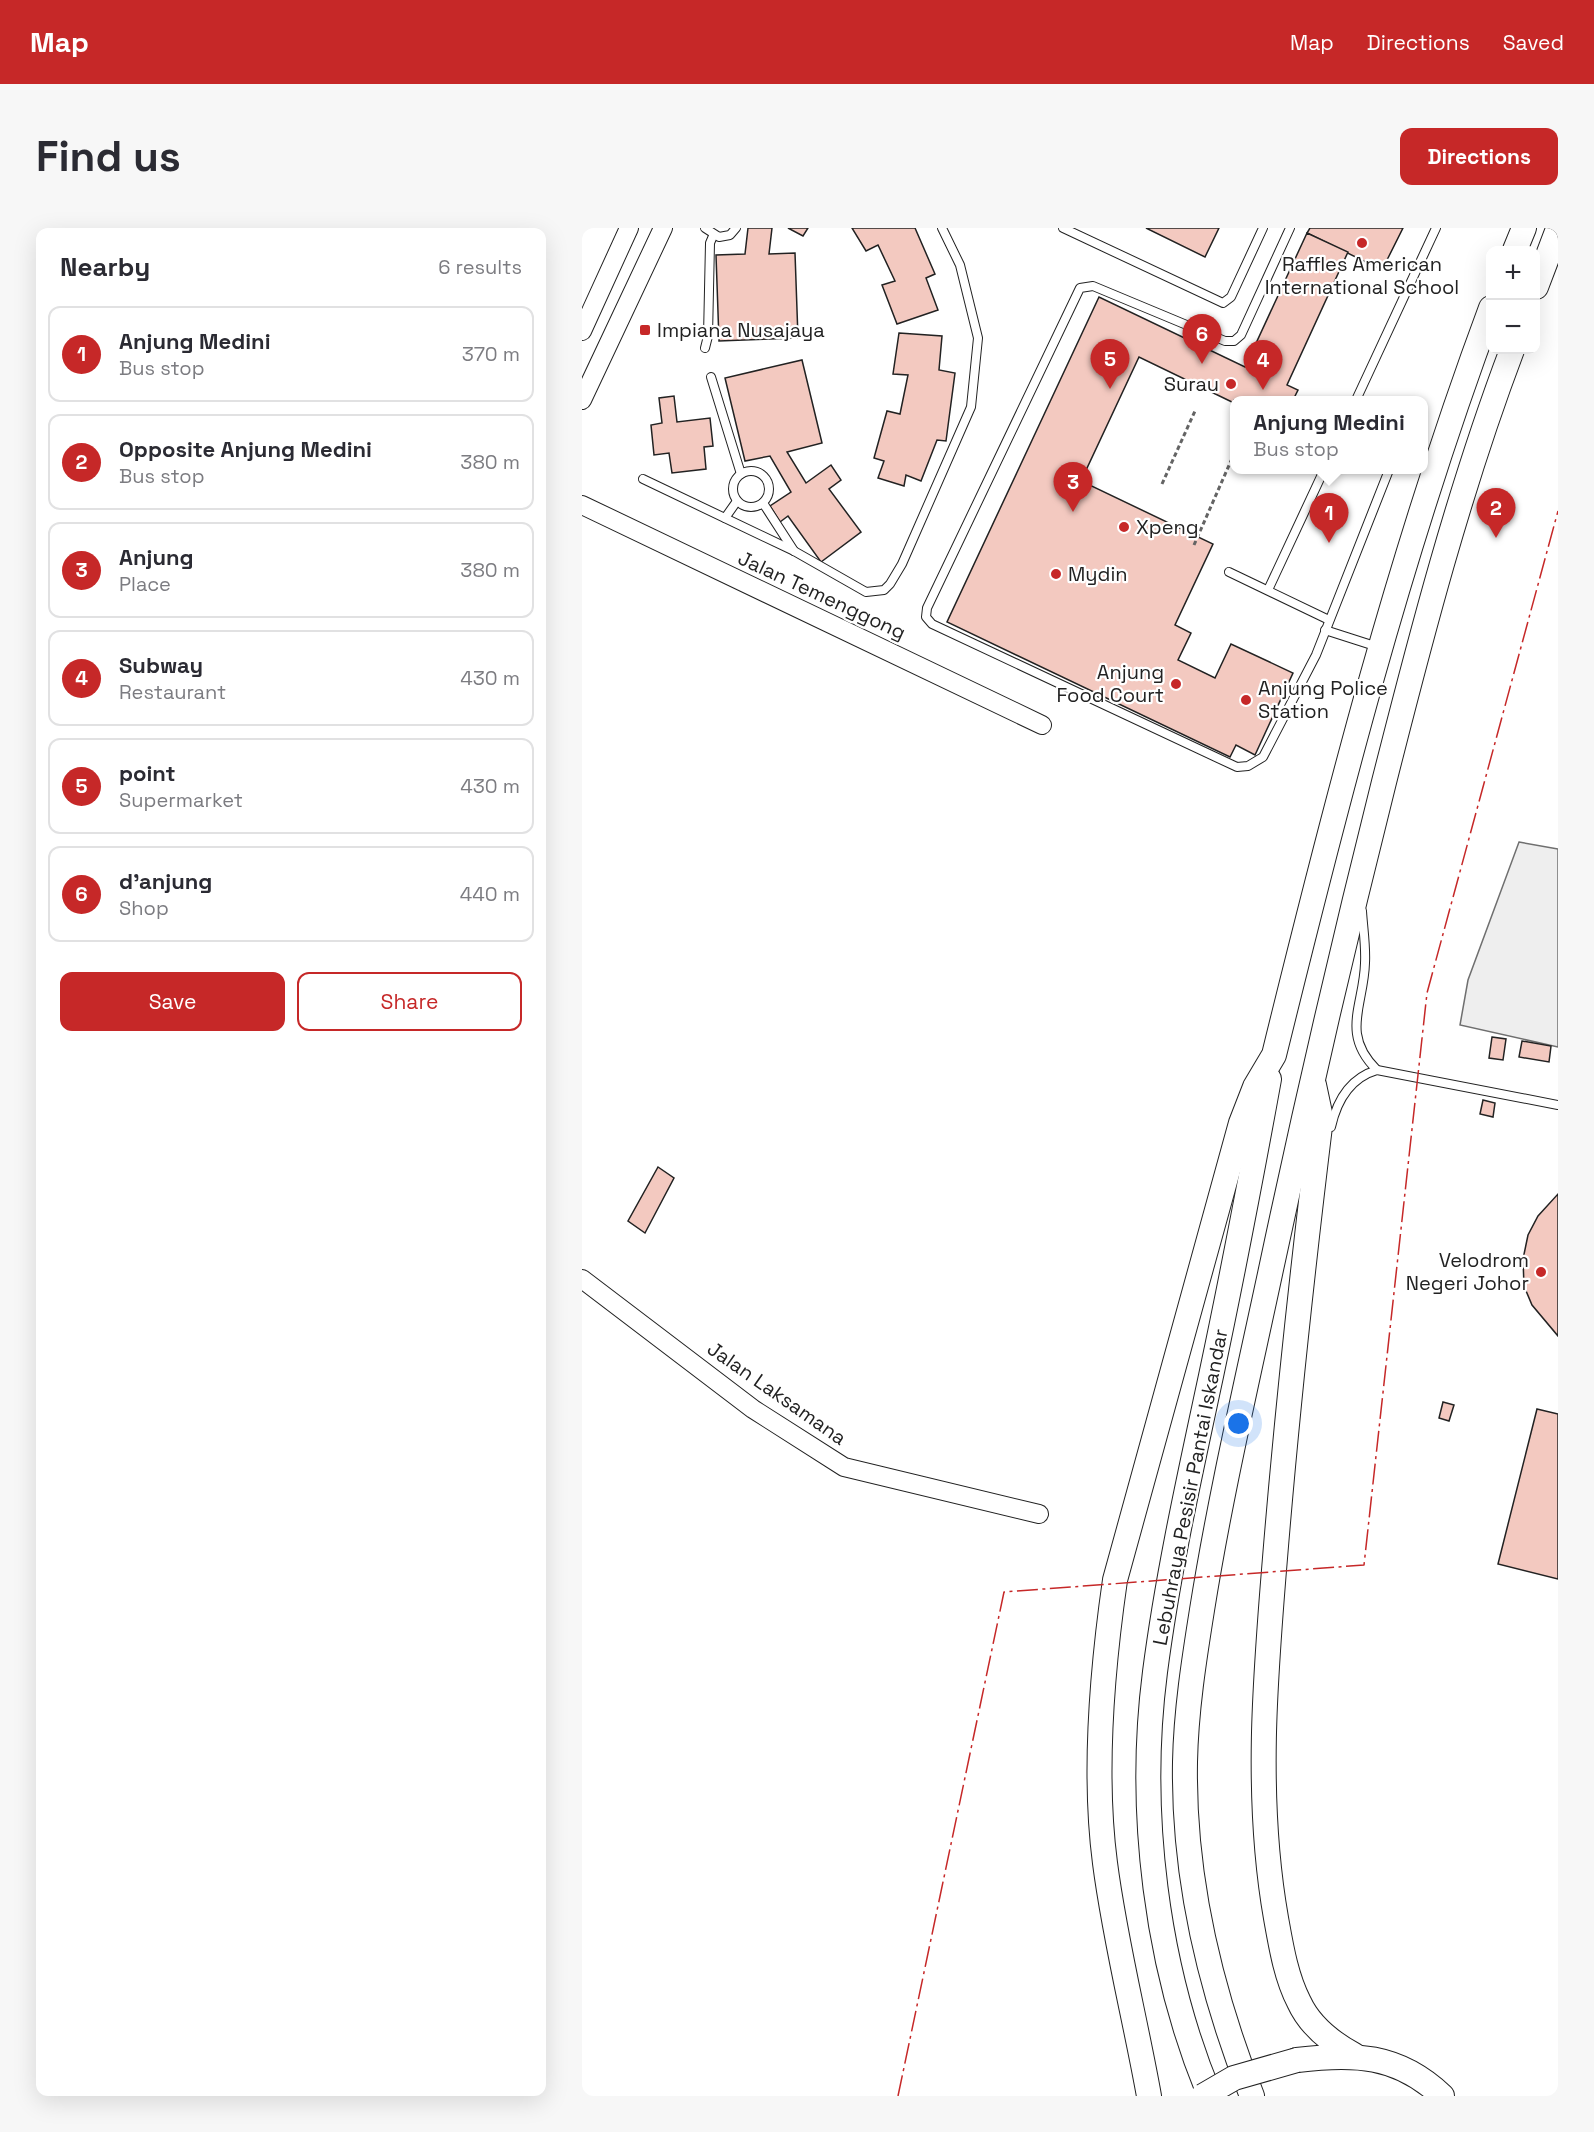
<!DOCTYPE html>
<meta charset="utf-8">
<style>
body{margin:0;font-family:"Space Grotesk",sans-serif;background:#f7f7f7;color:#2b2b33}
.controls{position:absolute;right:18px;top:18px;display:grid;overflow:hidden;border-radius:12px;box-shadow:0 6px 24px #0002}
.controls button{width:54px;height:54px;display:grid;place-items:center;padding:0;border:0;border-bottom:2px solid #e1e1e2;background:#fff;color:#2b2b33;font:30px sans-serif}
.you{position:absolute;left:657px;top:1196px;width:21px;height:21px;margin:-15px;border:4px solid #fff;border-radius:50%;background:#1a73e8;box-shadow:0 0 0 9px #1a73e833}
.badge{display:grid;place-items:center;width:39px;height:39px;border-radius:50%;background:#c62828;color:#fff;font-size:20px;font-weight:700}
.pin{position:absolute;translate:-50% -50px;filter:drop-shadow(0 2px 3px #0008)}
.pin::after{content:'';position:absolute;top:32px;width:21px;height:18px;background:inherit;clip-path:polygon(0 0,100% 0,50% 100%)}
.popup{position:absolute;left:648px;top:168px;width:198px;height:78px;box-sizing:border-box;display:grid;place-content:center;border-radius:12px;background:#fff;filter:drop-shadow(0 2px 4px #0005);font-size:20px;white-space:nowrap;color:#7c7c81}
.popup b{font-size:22px;color:#2b2b33}
.popup::after{content:'';position:absolute;left:50%;top:100%;margin-left:-12px;border:12px solid transparent;border-top-color:#fff}
.list{margin:0;padding:0;list-style:none}
h2{display:flex;justify-content:space-between;align-items:center;height:78px;margin:0;padding:0 24px;font-size:26px}
h2 small{font-size:20px;font-weight:400;color:#7c7c81}
.list li{display:grid;grid-template-columns:39px 1fr auto;gap:18px;align-items:center;box-sizing:border-box;height:96px;margin:0 12px 12px;padding:0 12px;border:2px solid #e1e1e2;border-radius:12px}
.list b{display:block;font-size:22px;white-space:nowrap}
.list p{margin:0;font-size:20px;white-space:nowrap;color:#7c7c81}
.list em{font-size:20px;font-style:normal;color:#7c7c81}
.actions{display:flex;gap:12px;padding:18px 24px}
.actions a{flex:1;padding:14px 0;border:2px solid #c62828;border-radius:12px;text-align:center;font-size:21px;color:#c62828}
.actions .main{background:#c62828;color:#fff}
.map{position:relative;flex:none;width:976px;height:1868px;overflow:hidden;border-radius:12px}
header{display:flex;align-items:center;gap:36px;box-sizing:border-box;height:84px;padding:0 30px;background:#c62828;color:#fff}
header strong{font-size:28px}
nav{display:flex;gap:33px;margin-inline-start:auto;font-size:21px}
.intro{display:flex;align-items:center;justify-content:space-between;box-sizing:border-box;height:144px;padding:0 36px}
h1{margin:0;font-size:42px}
.button{padding:15px 27px;border-radius:12px;background:#c62828;color:#fff;font-size:21px;font-weight:700}
main{display:flex;gap:36px;padding:0 36px}
aside{flex:1;background:#fff;border-radius:12px;box-shadow:0 6px 24px #0002}
.map>svg:first-child{display:block}
.green{fill:#eee;stroke:#6f6f6f;stroke-width:1.5}
.building{fill:#f3c9c0;stroke:#222;stroke-width:1.5}
.lines{fill:none;stroke-linecap:round;stroke-linejoin:round}
.service-casing{stroke:#222;stroke-width:10}
.tertiary-casing{stroke:#222;stroke-width:20}
.trunk-casing{stroke:#222;stroke-width:26}
.path{stroke:#646464;stroke-width:3;stroke-dasharray:4.5 3;stroke-linecap:butt}
.service{stroke:#fff;stroke-width:8}
.tertiary{stroke:#fff;stroke-width:18}
.trunk{stroke:#fff;stroke-width:24}
.trunk-bridge-casing{stroke:#222;stroke-width:26;stroke-linecap:butt}
.trunk-bridge{stroke:#fff;stroke-width:24}
.power{stroke:#c62828;stroke-width:1.5;stroke-dasharray:21 4.5 3 4.5;stroke-linecap:butt}
.poi-dot{fill:#c62828;stroke:#fff;stroke-width:2}
.labels{text-anchor:middle;dominant-baseline:central;stroke-width:4.5;stroke-linejoin:round;paint-order:stroke}
.poi-label{font-size:20px;fill:#222;stroke:#fff;text-anchor:start}
.street-label{font-size:20px;fill:#222;stroke:#fff}
</style>
<header>
<strong>Map</strong>
<nav><a>Map</a><a>Directions</a><a>Saved</a></nav>
</header>
<div class="intro"><h1>Find us</h1><a class="button">Directions</a></div>
<main>
<aside>
<h2>Nearby<small>6 results</small></h2>
<ul class="list">
<li><span class="badge">1</span><div><b>Anjung Medini</b><p>Bus stop</p></div><em>370 m</em></li>
<li><span class="badge">2</span><div><b>Opposite Anjung Medini</b><p>Bus stop</p></div><em>380 m</em></li>
<li><span class="badge">3</span><div><b>Anjung</b><p>Place</p></div><em>380 m</em></li>
<li><span class="badge">4</span><div><b>Subway</b><p>Restaurant</p></div><em>430 m</em></li>
<li><span class="badge">5</span><div><b>point</b><p>Supermarket</p></div><em>430 m</em></li>
<li><span class="badge">6</span><div><b>d'anjung</b><p>Shop</p></div><em>440 m</em></li>
</ul>
<div class="actions"><a class="main">Save</a><a>Share</a></div>
</aside>
<div class="map">
<svg width="976" height="1868" viewBox="0 0 976 1868">
<rect width="100%" height="100%" fill="#fff"/>
<polygon class="green" points="937,614 976,621 976,819 878,797 886,752"/>
<g class="building">
<polygon points="166,0 190,0 187,26 213,25 216,110 137,113 134,27 163,26"/>
<polygon points="206,0 226,0 221,8"/>
<polygon points="270,0 333,0 353,46 344,50 356,82 315,96 300,57 313,53 296,17 284,23"/>
<polygon points="564,0 637,0 623,29"/>
<polygon points="728,0 821,0 800,42 725,5"/>
<polygon points="725,5 766,24 705,157 716,162 711,172 652,172 652,175 557,129 499,253 631,316 593,397 609,405 596,432 633,450 649,416 711,445 673,527 654,517 648,529 365,394 517,69 663,139"/>
<polygon points="317,105 360,108 357,142 373,145 364,213 355,212 339,253 324,247 322,258 296,250 302,233 292,230 305,183 318,186 326,147 311,146"/>
<polygon points="220,132 240,215 205,224 224,255 249,237 259,252 247,261 279,304 239,334 206,288 198,294 188,278 209,264 188,228 163,233 143,150"/>
<polygon points="92,168 95,194 128,190 131,218 122,219 124,241 90,245 87,225 72,227 69,197 80,195 77,170"/>
<polygon points="910,809 924,811 921,832 907,830"/>
<polygon points="940,813 969,818 967,834 937,829"/>
<polygon points="901,872 913,875 911,889 898,886"/>
<polygon points="76,939 92,950 63,1005 46,993"/>
<polygon points="976,966 976,1108 950,1077 942,1058 941,1031 946,1007 956,988"/>
<polygon points="861,1174 872,1177 867,1193 857,1190"/>
<polygon points="955,1181 976,1186 976,1351 916,1336"/>
</g>
<g class="lines">
<g class="service-casing">
<g id="service">
<polyline points="123,0 137,9 148,7 154,0"/>
<polyline points="481,0 641,75 649,69 681,0"/>
<polyline points="708,0 659,107 652,113 643,113 511,58 498,60 345,380 344,389 350,396 655,539 666,538 681,529 734,427 807,242"/>
<polyline points="123,120 126,108 128,15 131,8"/>
<polyline points="129,149 159,246"/>
<polyline points="774,172 854,0"/>
<circle cx="169" cy="261" r="18"/>
<polyline points="61,251 212,323 284,364 302,362 308,356 320,336 389,179 396,110 378,37 360,0"/>
<polyline points="181,275 212,323"/>
<polyline points="143,290 155,273"/>
<polyline points="647,344 747,392"/>
<polyline points="686,362 742,242"/>
<polyline points="743,402 796,419"/>
<path d="M780,683C781,700 784,718 783,735C782,777 758,806 795,842"/>
<path d="M749,899C755,872 768,850 795,842L976,877"/>
</g>
</g>
<g class="tertiary-casing">
<g id="tertiary">
<polyline points="0,103 47,0"/>
<polyline points="0,172 81,0"/>
<polyline points="0,277 460,497"/>
<polyline points="0,1051 171,1181 262,1239 457,1286"/>
</g>
</g>
<g class="trunk-casing">
<g id="trunk">
<polyline points="933,22 942,0"/>
<polyline points="954,59 976,1"/>
<path d="M732,857L739,890C721,1037 705,1183 693,1330C683,1450 673,1571 694,1690C699,1718 704,1749 717,1774C728,1798 750,1815 772,1827"/>
<path d="M715,1832C771,1825 816,1826 860,1868"/>
<path d="M567,1868C553,1790 533,1713 523,1635C511,1544 520,1442 533,1352L659,895L673,859L692,827C754,575 818,324 909,80"/>
<path d="M628,1868C574,1739 555,1583 573,1444C586,1344 608,1246 629,1148C650,1049 669,950 687,851"/>
<path d="M670,1868C628,1762 601,1649 603,1534C604,1483 612,1432 620,1382C638,1269 664,1158 688,1046C723,881 761,717 802,554C839,408 877,262 930,122"/>
</g>
</g>
<g class="path">
<polyline points="580,256 613,183"/>
<polyline points="612,317 652,226"/>
</g>
<use href="#service" class="service"/>
<use href="#tertiary" class="tertiary"/>
<use href="#trunk" class="trunk"/>
<g class="trunk-bridge-casing">
<polyline id="trunk-bridge" points="621,1868 652,1850 715,1832"/>
</g>
<use href="#trunk-bridge" class="trunk-bridge"/>
<polyline class="power" points="316,1868 422,1364 782,1337 845,765 976,283"/>
</g>
<g class="poi-dot">
<circle cx="780" cy="15" r="6"/>
<rect x="57" y="96" width="12" height="12" rx="3"/>
<circle cx="649" cy="156" r="6"/>
<circle cx="542" cy="299" r="6"/>
<circle cx="474" cy="346" r="6"/>
<circle cx="594" cy="456" r="6"/>
<circle cx="664" cy="472" r="6"/>
<circle cx="959" cy="1044" r="6"/>
</g>
<g class="labels">
<g class="poi-label">
<text x="780" y="36" text-anchor="middle">Raffles American<tspan x="780" dy="23">International School</tspan></text>
<text x="75" y="102">Impiana Nusajaya</text>
<text x="637" y="156" text-anchor="end">Surau</text>
<text x="554" y="299">Xpeng</text>
<text x="486" y="346">Mydin</text>
<text x="582" y="444" text-anchor="end">Anjung<tspan x="582" dy="23">Food Court</tspan></text>
<text x="676" y="460">Anjung Police<tspan x="676" dy="23">Station</tspan></text>
<text x="947" y="1032" text-anchor="end">Velodrom<tspan x="947" dy="23">Negeri Johor</tspan></text>
</g>
<g class="street-label">
<text transform="translate(240 367) rotate(25)">Jalan Temenggong</text>
<text transform="translate(195 1165) rotate(35)">Jalan Laksamana</text>
<text transform="translate(608 1259) rotate(-79)">Lebuhraya Pesisir Pantai Iskandar</text>
</g>
</g>
</svg>
<div class="controls">
<button>+</button>
<button>−</button>
</div>
<div class="you"></div>
<div class="pin badge" style="left:747px;top:315px">1</div>
<div class="popup"><b>Anjung Medini</b>Bus stop</div>
<div class="pin badge" style="left:914px;top:310px">2</div>
<div class="pin badge" style="left:491px;top:284px">3</div>
<div class="pin badge" style="left:681px;top:162px">4</div>
<div class="pin badge" style="left:528px;top:161px">5</div>
<div class="pin badge" style="left:620px;top:136px">6</div>
</div>
</main>
